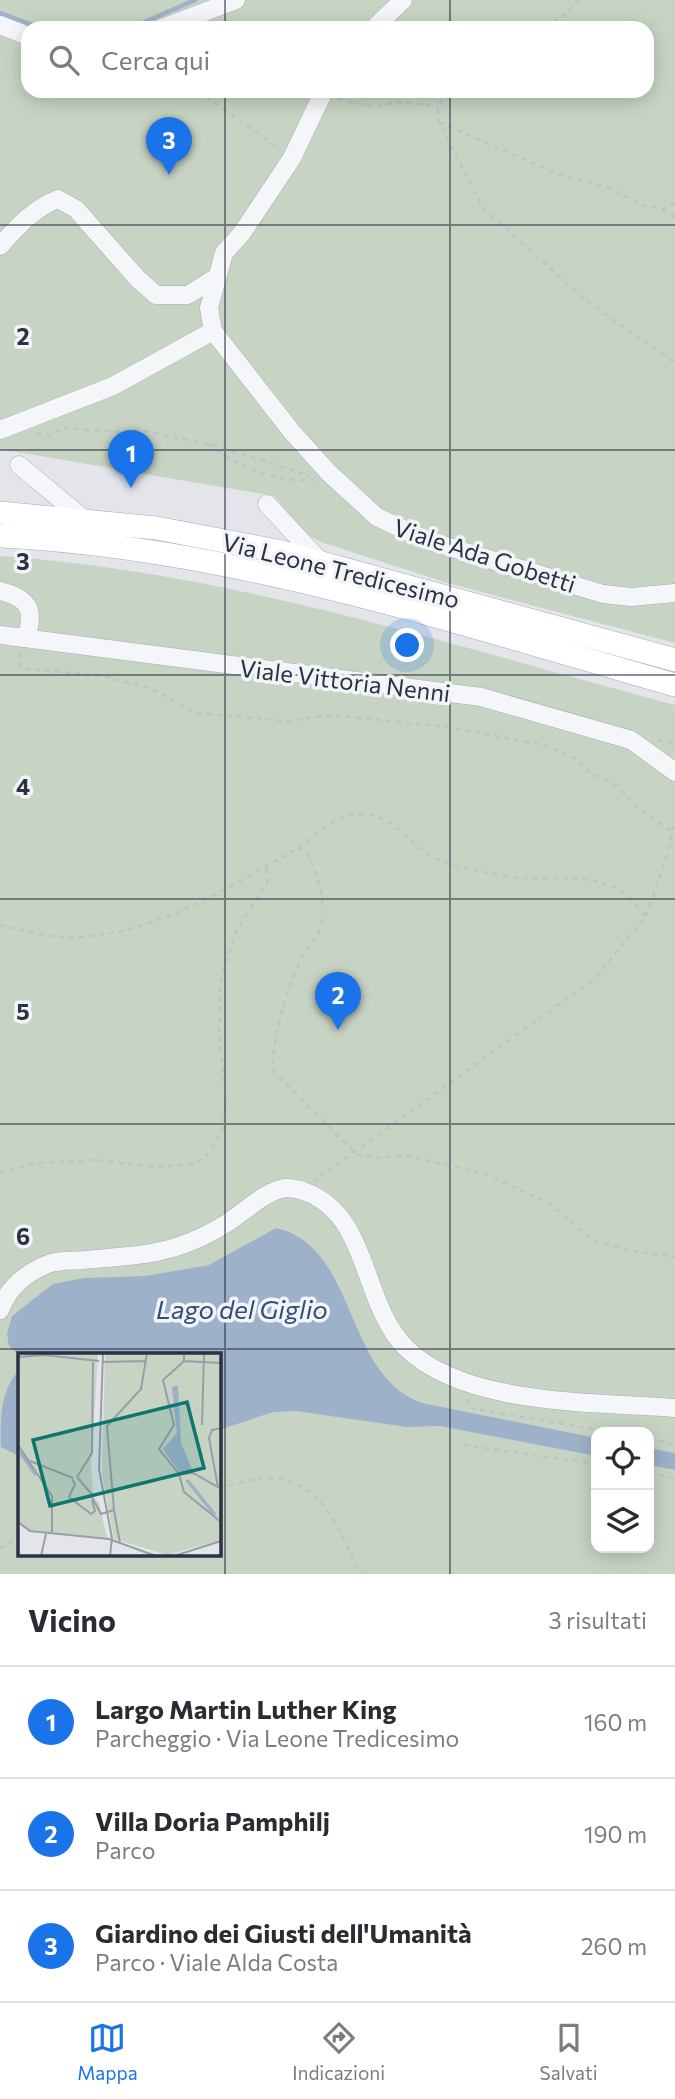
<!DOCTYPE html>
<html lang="it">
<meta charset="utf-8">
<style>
body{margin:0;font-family:Commissioner,sans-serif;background:#f2f2f3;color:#2b2b33}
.controls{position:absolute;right:21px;bottom:21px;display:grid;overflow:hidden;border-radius:14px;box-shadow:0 4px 18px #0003}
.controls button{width:63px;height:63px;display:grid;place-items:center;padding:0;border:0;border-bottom:2px solid #e1e1e2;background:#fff;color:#2b2b33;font:35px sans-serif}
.you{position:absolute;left:408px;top:646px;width:24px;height:24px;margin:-18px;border:5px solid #fff;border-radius:50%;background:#1a73e8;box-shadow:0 0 0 10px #1a73e833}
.badge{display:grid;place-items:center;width:46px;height:46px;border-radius:50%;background:#1a73e8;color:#fff;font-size:23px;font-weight:700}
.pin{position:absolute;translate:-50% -58px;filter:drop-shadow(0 2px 4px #0008)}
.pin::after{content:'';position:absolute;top:37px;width:24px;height:21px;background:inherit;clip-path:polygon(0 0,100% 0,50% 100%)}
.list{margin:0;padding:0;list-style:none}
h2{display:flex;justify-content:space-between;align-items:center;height:91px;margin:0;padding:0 28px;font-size:30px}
h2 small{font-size:23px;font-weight:400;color:#7c7c81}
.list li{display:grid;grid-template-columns:46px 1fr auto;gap:21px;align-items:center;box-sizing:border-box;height:112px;padding:0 28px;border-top:2px solid #e1e1e2}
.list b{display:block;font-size:26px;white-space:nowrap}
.list p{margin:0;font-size:23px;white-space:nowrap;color:#7c7c81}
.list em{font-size:23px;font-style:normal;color:#7c7c81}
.icon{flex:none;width:38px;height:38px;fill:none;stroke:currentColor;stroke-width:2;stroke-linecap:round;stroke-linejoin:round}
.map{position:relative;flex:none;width:675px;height:1574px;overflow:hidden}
.search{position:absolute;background:#fff;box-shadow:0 4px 18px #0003;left:21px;right:21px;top:21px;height:77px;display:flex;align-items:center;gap:18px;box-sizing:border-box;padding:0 24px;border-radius:21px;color:#7c7c81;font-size:26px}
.sheet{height:427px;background:#fff}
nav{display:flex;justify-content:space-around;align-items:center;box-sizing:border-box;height:98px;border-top:2px solid #e1e1e2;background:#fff;font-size:19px;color:#7c7c81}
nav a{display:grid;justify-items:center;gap:4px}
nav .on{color:#1a73e8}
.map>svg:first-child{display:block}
.green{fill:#c7d4c4;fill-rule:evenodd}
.water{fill:#9eb1ca}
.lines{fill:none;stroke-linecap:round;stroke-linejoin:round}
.stream{stroke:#9eb1ca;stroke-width:4.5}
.minor-casing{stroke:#a8acb5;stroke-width:19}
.major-casing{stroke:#a2a9b6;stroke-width:24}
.path{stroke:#c0c3ca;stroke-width:2.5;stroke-dasharray:5 5;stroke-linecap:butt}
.minor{stroke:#f5f6f9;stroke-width:18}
.major{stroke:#fff;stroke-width:23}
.grid{fill:none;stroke:#2b3243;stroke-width:2;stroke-opacity:0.55}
.labels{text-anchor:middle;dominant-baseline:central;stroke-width:7;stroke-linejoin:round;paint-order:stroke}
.street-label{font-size:24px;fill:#2b3243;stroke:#f2f4f8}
.water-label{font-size:26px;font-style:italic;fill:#354e76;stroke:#f2f4f8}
.inset-river{fill:none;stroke:#9eb1ca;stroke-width:3.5}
.inset-road{fill:none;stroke:#999da8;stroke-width:2}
.view{fill:#0f766e;fill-opacity:0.15;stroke:#0f766e;stroke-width:3.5}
.inset-edge{fill:none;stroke:#2b3243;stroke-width:3.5}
.grid-label{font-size:23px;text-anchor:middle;font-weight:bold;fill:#2b3243;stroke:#f2f4f8;stroke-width:7;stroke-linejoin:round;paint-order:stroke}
</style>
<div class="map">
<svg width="675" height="1574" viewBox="0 0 675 1574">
<rect width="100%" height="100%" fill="#e3e5eb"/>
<g class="green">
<path d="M0,0H675V643L444,582L321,542L306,534L274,496L0,449ZM28,28H647V91H28Z"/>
<path d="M0,556C231,572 453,646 675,705V1574H0ZM19,1355H219V1555H19ZM596,1432H649V1548H596Z"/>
</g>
<g class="water">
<path d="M276,1228C358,1246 343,1375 422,1403L596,1438V1456L440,1426L407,1427L296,1411L273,1412L219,1430V1355H19L9,1346L7,1334L12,1316L53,1284L84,1278L145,1276L209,1265Z"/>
<path d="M19,1370V1456L1,1447C0,1420 0,1391 19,1370Z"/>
<polygon points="649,1448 675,1453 675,1470 649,1465"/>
</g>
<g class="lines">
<g class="stream">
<polyline points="0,13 41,28"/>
<polyline points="131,28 195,0"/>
</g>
<g class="minor-casing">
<g id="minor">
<polyline points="0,25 28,36"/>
<polyline points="162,28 236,0"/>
<polyline points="374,28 403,0"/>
<polyline points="324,91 292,158 242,233 224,253 209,308 213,331 292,432 329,473 377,517 426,540 603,594 631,597 675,593"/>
<path d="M0,246C18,226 33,209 58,199L76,209L138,279L156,295H188L215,278"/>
<polyline points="0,430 113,386 213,331"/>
<polyline points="19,465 84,519"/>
<polyline points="267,504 321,562"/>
<path d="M0,591C30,598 35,611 26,638"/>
<polyline points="0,635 481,697 631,740 675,772"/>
<path d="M0,1310C8,1288 26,1273 48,1264C58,1260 73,1261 84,1260C115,1257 150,1256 179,1246C194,1241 213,1232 227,1223C243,1213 266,1190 286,1188C291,1188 301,1190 306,1192C370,1216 361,1303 406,1348C465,1406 596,1402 675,1408"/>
</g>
</g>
<g class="major-casing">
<g id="major">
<polyline points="0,513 156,528 282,552 675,660"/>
<path d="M0,536C231,547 454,622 675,685"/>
</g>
</g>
<g class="path">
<polyline points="545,28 564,15 578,0"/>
<polyline points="198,91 281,150"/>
<polyline points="447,91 438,106 439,122 483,208 588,302 675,363"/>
<polyline points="338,99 375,107 396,102 438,106"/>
<polyline points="439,122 558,174 610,188 641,205 663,209 675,203"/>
<polyline points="663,210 675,217"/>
<polyline points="36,433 50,435 65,428 121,432 139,430 217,446 310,476"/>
<path d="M208,444C239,467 275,483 315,480"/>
<polyline points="21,653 18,663 24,669 97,675 150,688 195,713 288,721 332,715 448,727 544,745 574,758 590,772 616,785 639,809 675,834"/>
<polyline points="658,740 675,744"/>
<path d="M298,848L308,853C317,876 327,902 321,927C318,938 306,948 301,959C285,995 275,1029 272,1069L283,1081L356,1154L377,1158L405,1155L485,1174L547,1202L595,1241L632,1251L675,1257"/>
<polyline points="646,916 668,853 675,817"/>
<path d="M0,925C21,930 46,937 68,937C149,938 226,889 293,851C314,839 331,816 357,814C393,812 408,845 437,859C458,869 482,871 504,876C540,883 586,871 619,890C629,895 638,908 646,916L594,979L314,1181"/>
<polyline points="0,1173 36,1163 96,1160 157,1167 196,1164 210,1152 223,1127 226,1102 219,1031 221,978 236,931 267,883 266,867"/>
<polyline points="469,1399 467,1403 471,1408 611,1432"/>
<polyline points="649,1439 675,1444"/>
<polyline points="464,1445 596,1464"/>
<polyline points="649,1473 675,1478"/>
<path d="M219,1488C234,1485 252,1478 267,1478C323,1478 339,1532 361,1574"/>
<polyline points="0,1548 19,1538"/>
</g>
<use href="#minor" class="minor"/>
<use href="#major" class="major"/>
</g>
<path class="grid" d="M225,0V28M450,0V28M225,91V1574M450,91V1574M0,225H675M0,450H675M0,675H675M0,899H675M0,1124H675M0,1349H675"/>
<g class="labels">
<g class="street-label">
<text transform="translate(485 555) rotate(18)">Viale Ada Gobetti</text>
<text transform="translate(341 570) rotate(14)">Via Leone Tredicesimo</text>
<text transform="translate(345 680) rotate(7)">Viale Vittoria Nenni</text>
</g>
<g class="water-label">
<text x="242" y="1308">Lago del Giglio</text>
</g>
</g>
<g transform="translate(18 1353)">
<rect width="203" height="203" fill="#e3e5eb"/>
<path d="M0,0H80L73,115L76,145L81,149L89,185L11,177L0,168ZM87,0H203V187L149,202L96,186L84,121Z" fill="#c7d4c4"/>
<path d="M160,32L163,90L174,116L162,120L145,96L159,80L154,34Z" fill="#9eb1ca"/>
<path class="inset-river" d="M2,99L18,122M169,127L197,162"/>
<path class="inset-road" d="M85,0L81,116L94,185L92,203M166,0V8L145,27L156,72L141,96L161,121L166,139L203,169M0,4L26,2L81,8M165,8L203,10M84,9L128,8M184,72L186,0M0,92L34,143V179M12,108L55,125M161,121L175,120L200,134L191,85L194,77L203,75M59,124L74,100L75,9M59,124L76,144M54,126L57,131L51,144L73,161L77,158L74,147M74,144L83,161L96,157L89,73L123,36L129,0M96,157L102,190M0,169L12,178L91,186L138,203M23,203L28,181M156,203L203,188"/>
<path class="view" d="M169,49L186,115L32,153L15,87Z"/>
<rect width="203" height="203" class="inset-edge"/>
</g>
<g class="grid-label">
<text x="23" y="345">2</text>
<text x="23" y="570">3</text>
<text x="23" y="795">4</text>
<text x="23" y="1020">5</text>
<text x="23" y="1245">6</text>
</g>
</svg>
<div class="controls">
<button><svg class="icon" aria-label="locate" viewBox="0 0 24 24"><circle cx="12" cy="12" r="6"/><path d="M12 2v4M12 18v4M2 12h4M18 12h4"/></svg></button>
<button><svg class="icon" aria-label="layers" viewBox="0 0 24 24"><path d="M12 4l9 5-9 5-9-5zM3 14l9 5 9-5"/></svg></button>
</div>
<div class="you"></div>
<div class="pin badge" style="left:131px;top:488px">1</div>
<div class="pin badge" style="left:338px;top:1030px">2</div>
<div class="pin badge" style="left:169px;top:175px">3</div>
<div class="search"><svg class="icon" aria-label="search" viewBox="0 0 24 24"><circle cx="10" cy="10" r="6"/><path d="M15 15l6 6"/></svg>Cerca qui</div>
</div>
<section class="sheet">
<h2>Vicino<small>3 risultati</small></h2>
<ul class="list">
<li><span class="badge">1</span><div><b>Largo Martin Luther King</b><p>Parcheggio · Via Leone Tredicesimo</p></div><em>160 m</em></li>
<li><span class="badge">2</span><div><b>Villa Doria Pamphilj</b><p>Parco</p></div><em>190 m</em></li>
<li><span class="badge">3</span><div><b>Giardino dei Giusti dell'Umanità</b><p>Parco · Viale Alda Costa</p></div><em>260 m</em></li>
</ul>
</section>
<nav>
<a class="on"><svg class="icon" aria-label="map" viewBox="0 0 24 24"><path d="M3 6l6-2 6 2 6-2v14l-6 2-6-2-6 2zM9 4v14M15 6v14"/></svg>Mappa</a>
<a><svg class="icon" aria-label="directions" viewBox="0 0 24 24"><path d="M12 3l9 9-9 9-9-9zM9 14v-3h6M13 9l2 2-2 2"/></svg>Indicazioni</a>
<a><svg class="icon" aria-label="saved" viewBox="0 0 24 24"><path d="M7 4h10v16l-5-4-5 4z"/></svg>Salvati</a>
</nav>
